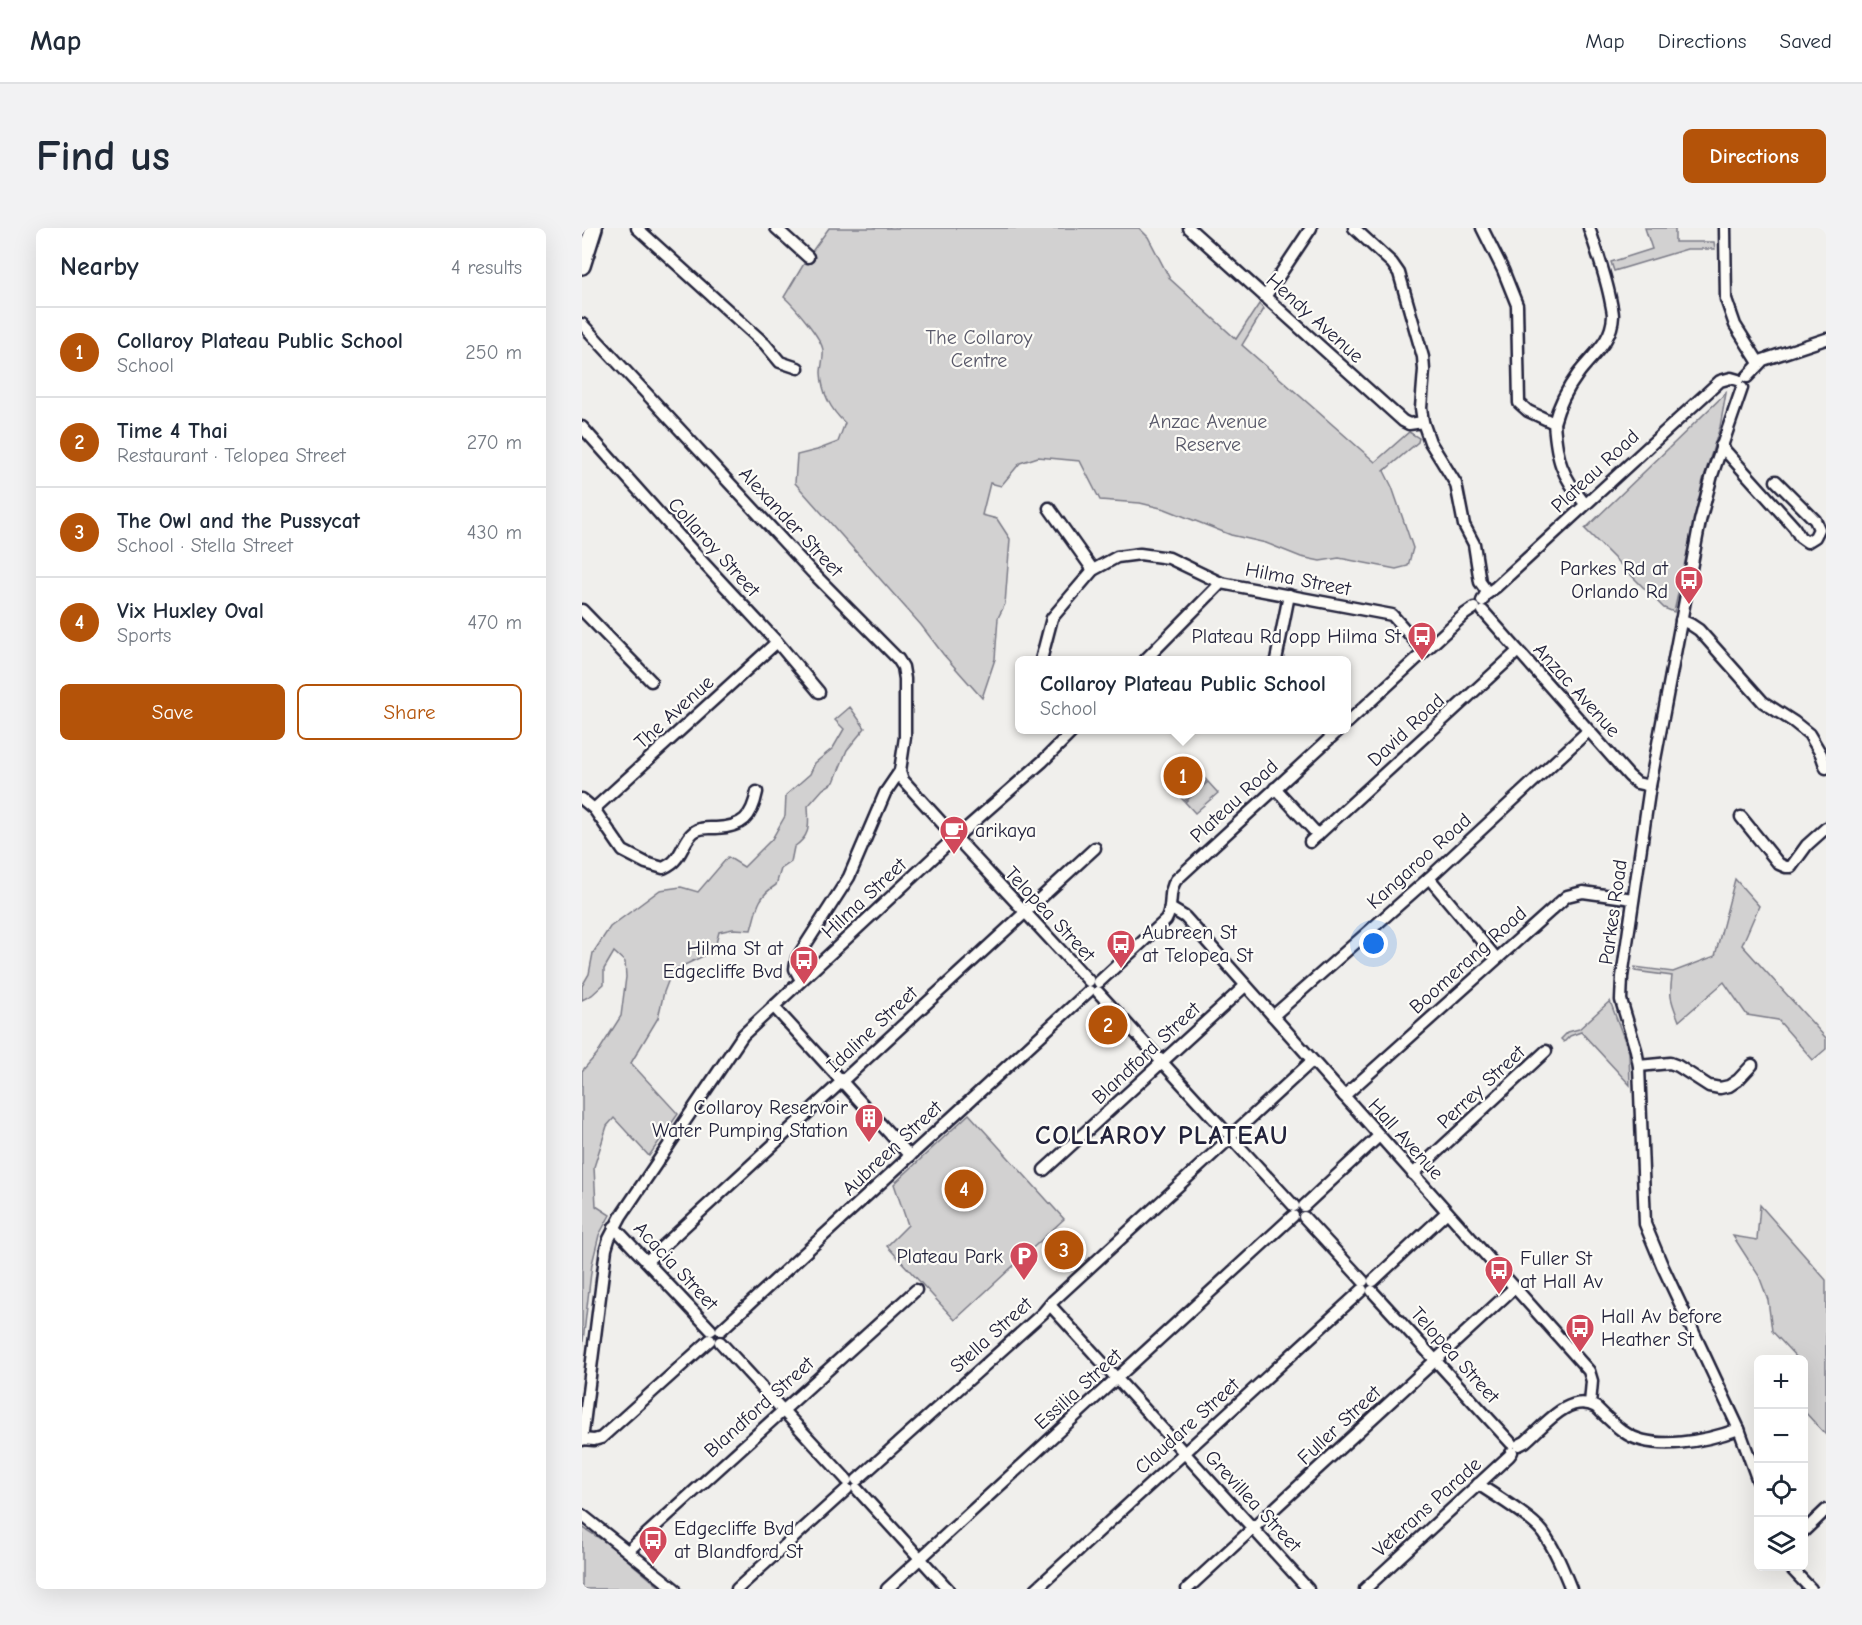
<!DOCTYPE html>
<meta charset="utf-8">
<style>
body{margin:0;font-family:"Comic Neue",sans-serif;background:#f2f2f3;color:#1f2937}
.controls{position:absolute;right:18px;bottom:18px;display:grid;overflow:hidden;border-radius:9px;box-shadow:0 6px 24px #0002}
.controls button{width:54px;height:54px;display:grid;place-items:center;padding:0;border:0;border-bottom:2px solid #e0e1e3;background:#fff;color:#1f2937;font:30px sans-serif}
.you{position:absolute;left:792px;top:716px;width:21px;height:21px;margin:-15px;border:4px solid #fff;border-radius:50%;background:#1a73e8;box-shadow:0 0 0 9px #1a73e833}
.badge{display:grid;place-items:center;width:39px;height:39px;border-radius:50%;background:#b45309;color:#fff;font-size:20px;font-weight:700}
.pin{position:absolute;translate:-50% -50%;border:3px solid #fff;box-shadow:0 2px 6px #0006}
.popup{position:absolute;left:433px;top:428px;width:336px;height:78px;box-sizing:border-box;display:grid;place-content:center;border-radius:9px;background:#fff;filter:drop-shadow(0 2px 4px #0005);font-size:20px;white-space:nowrap;color:#747a83}
.popup b{font-size:22px;color:#1f2937}
.popup::after{content:'';position:absolute;left:50%;top:100%;margin-left:-12px;border:12px solid transparent;border-top-color:#fff}
.list{margin:0;padding:0;list-style:none}
h2{display:flex;justify-content:space-between;align-items:center;height:78px;margin:0;padding:0 24px;font-size:26px}
h2 small{font-size:20px;font-weight:400;color:#747a83}
.list li{display:grid;grid-template-columns:39px 1fr auto;gap:18px;align-items:center;box-sizing:border-box;height:90px;padding:0 24px;border-top:2px solid #e0e1e3}
.list b{display:block;font-size:22px;white-space:nowrap}
.list p{margin:0;font-size:20px;white-space:nowrap;color:#747a83}
.list em{font-size:20px;font-style:normal;color:#747a83}
.actions{display:flex;gap:12px;padding:18px 24px}
.actions a{flex:1;padding:14px 0;border:2px solid #b45309;border-radius:9px;text-align:center;font-size:21px;color:#b45309}
.actions .main{background:#b45309;color:#fff}
.icon{flex:none;width:33px;height:33px;fill:none;stroke:currentColor;stroke-width:2;stroke-linecap:round;stroke-linejoin:round}
.map{position:relative;flex:none;width:1244px;height:1361px;overflow:hidden;border-radius:9px}
header{display:flex;align-items:center;gap:36px;box-sizing:border-box;height:84px;padding:0 30px;background:#fff;border-bottom:2px solid #e0e1e3}
header strong{font-size:28px}
nav{display:flex;gap:33px;margin-inline-start:auto;font-size:21px}
.intro{display:flex;align-items:center;justify-content:space-between;box-sizing:border-box;height:144px;padding:0 36px}
h1{margin:0;font-size:42px}
.button{padding:15px 27px;border-radius:9px;background:#b45309;color:#fff;font-size:21px;font-weight:700}
main{display:flex;gap:36px;padding:0 36px}
aside{flex:1;background:#fff;border-radius:9px;box-shadow:0 6px 24px #0002}
.map>svg:first-child{display:block}
.green{fill:#d2d1d1;stroke:#7a7a86;stroke-width:1.5}
.lines{fill:none;stroke-linecap:round;stroke-linejoin:round}
.minor-casing{stroke:#22223b;stroke-width:15}
.highway-casing{stroke:#22223b;stroke-width:20}
.minor{stroke:#fdfcf7;stroke-width:10}
.highway{stroke:#fdfcf7;stroke-width:15}
.labels{text-anchor:middle;dominant-baseline:central;stroke-width:4.5;stroke-linejoin:round;paint-order:stroke}
.street-label{font-size:20px;fill:#22223b;stroke:#fdfcf7}
.park-label{font-size:20px;fill:#575768;stroke:#fdfcf7}
.poi-label{font-size:20px;fill:#22223b;stroke:#fdfcf7;text-anchor:end}
.district-label{font-size:26px;font-weight:bold;letter-spacing:1.5px;fill:#22223b;stroke:#fdfcf7}
</style>
<header>
<strong>Map</strong>
<nav><a>Map</a><a>Directions</a><a>Saved</a></nav>
</header>
<div class="intro"><h1>Find us</h1><a class="button">Directions</a></div>
<main>
<aside>
<h2>Nearby<small>4 results</small></h2>
<ul class="list">
<li><span class="badge">1</span><div><b>Collaroy Plateau Public School</b><p>School</p></div><em>250 m</em></li>
<li><span class="badge">2</span><div><b>Time 4 Thai</b><p>Restaurant · Telopea Street</p></div><em>270 m</em></li>
<li><span class="badge">3</span><div><b>The Owl and the Pussycat</b><p>School · Stella Street</p></div><em>430 m</em></li>
<li><span class="badge">4</span><div><b>Vix Huxley Oval</b><p>Sports</p></div><em>470 m</em></li>
</ul>
<div class="actions"><a class="main">Save</a><a>Share</a></div>
</aside>
<div class="map">
<svg width="1244" height="1361" viewBox="0 0 1244 1361">
<rect width="100%" height="100%" fill="#f0efec"/>
<filter id="ink" filterUnits="userSpaceOnUse"><feTurbulence type="fractalNoise" baseFrequency=".0167" numOctaves="2"/><feDisplacementMap in="SourceGraphic" scale="12" xChannelSelector="R" yChannelSelector="G"/><feConvolveMatrix kernelMatrix="1 2 1 2 8 2 1 2 1" color-interpolation-filters="sRGB"/></filter>
<g filter="url(#ink)">
<g class="green">
<path d="M247,0H557L566,9L588,51L654,111L677,76L682,81L660,117L793,234L827,204L837,210L836,214L802,243L810,259L831,320L826,338L814,341L757,330L738,333L719,329L684,315L649,307L583,281L558,275L518,272L498,233L456,229L438,235L419,258L408,255L400,287L415,291L428,311L423,376L416,390L413,431L400,470L361,426L339,397L213,255L215,227L235,222L256,214L263,195C249,182 240,165 239,145C239,138 242,129 241,122C239,109 212,78 202,69L226,29Z"/>
<polygon points="1063,0 1093,0 1093,14 1132,14 1133,21 1105,21 1032,43 1029,34 1070,21"/>
<polygon points="1144,165 1138,199 1121,252 1092,384 1082,380 1003,301"/>
<path d="M268,479L283,500L265,522L252,554L241,561L226,578C227,598 229,607 212,619L209,634L199,641L194,657C175,669 175,681 169,702L151,701L137,704L132,723L90,743L82,764L76,790L49,835L96,886L67,928L32,890L25,898L12,939L14,978L28,987L17,1007L10,1036L0,1122V843L15,826L39,788L44,749L43,734L32,724L22,741V756L10,767L0,772V758L7,746L11,725L28,699L78,662L99,659L116,664L146,629L162,639L190,611L203,588L204,567L228,546L233,535L251,520L262,501L253,492Z"/>
<polygon points="615,541 625,553 602,573 592,562"/>
<polygon points="626,554 636,565 613,585 603,574"/>
<path d="M1153,651L1177,678L1160,717L1244,810V821L1231,832L1196,792L1165,787L1142,754L1097,793C1089,772 1087,770 1090,748L1053,743V739L1091,744L1133,728Z"/>
<polygon points="1028,773 1047,824 1048,857 999,804 988,808 982,814 979,811 986,804 997,801"/>
<polygon points="387,886 482,991 373,1092 305,1018 326,997 312,956"/>
<polygon points="1178,977 1244,1052 1244,1207 1222,1183 1222,1132 1216,1131 1190,1103 1186,1072 1177,1048 1151,1008 1175,1012"/>
<polygon points="0,1299 25,1315 80,1361 0,1361"/>
</g>
<g class="lines">
<g class="minor-casing">
<g id="minor">
<polyline points="55,0 183,116 198,134 216,140"/>
<polyline points="194,0 226,29"/>
<polyline points="607,0 821,193 827,196 841,194"/>
<polyline points="772,0 810,35 817,45 841,129 842,142 839,180 841,194 848,214 874,256 882,297 892,316 898,354 906,365"/>
<path d="M900,0L921,42L935,77L937,175L946,183L972,195C975,233 979,246 1003,276"/>
<polyline points="1143,0 1144,71 1153,97 1177,135"/>
<polyline points="683,69 729,0"/>
<polyline points="0,96 230,344 316,431 321,439 323,451 323,509 318,543 321,552 369,605"/>
<polyline points="1165,149 1181,132 1244,111"/>
<polyline points="1160,160 1130,247 1118,293 1068,558 1040,749 1039,772 1054,822 1057,838 1063,996 1080,1037 1157,1201 1176,1253"/>
<path d="M972,195C977,176 985,161 996,146C1010,127 1030,114 1031,88C1031,83 1029,76 1028,70C1023,46 1015,23 1007,0"/>
<polyline points="0,199 116,329 195,414 237,464"/>
<polyline points="1139,218 1212,299 1218,309 1225,314 1233,309 1237,301 1233,292 1194,253"/>
<polyline points="467,280 511,342"/>
<polyline points="900,373 903,367 914,359 1138,153 1149,150 1156,152"/>
<polyline points="0,382 69,453"/>
<polyline points="901,383 1047,548 1055,555 1068,558"/>
<polyline points="1099,392 1108,396 1117,402 1181,474 1212,494 1227,506 1239,526 1244,540"/>
<polyline points="459,432 470,390 511,342 535,329 558,326 587,330 639,355"/>
<polyline points="563,432 639,355 810,387 842,423"/>
<polyline points="694,432 707,367"/>
<polyline points="765,495 883,386 892,380"/>
<polyline points="693,560 736,607"/>
<path d="M0,571L12,581L41,623L64,635L81,640C85,638 90,636 93,632C101,624 104,607 115,602C121,599 127,600 134,600C161,599 170,589 175,564"/>
<polyline points="12,581 195,414"/>
<polyline points="1159,589 1197,636 1204,639 1209,639 1225,617 1244,600"/>
<polyline points="379,605 461,533 492,502"/>
<polyline points="728,614 936,423"/>
<polyline points="379,615 507,753"/>
<polyline points="847,650 914,730"/>
<polyline points="588,680 603,689 1007,1143 1010,1153 1008,1176"/>
<polyline points="219,752 213,741 215,730 267,649 303,565 318,543"/>
<path d="M517,754L584,692C592,679 585,664 594,652L757,502"/>
<polyline points="516,764 644,904"/>
<polyline points="191,778 328,928"/>
<polyline points="691,788 847,650 1006,503"/>
<polyline points="1057,838 1088,835 1096,838 1127,858 1138,860 1147,858 1156,852 1170,837"/>
<polyline points="762,868 985,668 1001,664 1051,671"/>
<polyline points="653,904 730,833"/>
<polyline points="652,913 712,978"/>
<polyline points="462,942 663,758"/>
<polyline points="831,946 964,823"/>
<polyline points="722,978 797,908"/>
<polyline points="722,989 781,1053"/>
<polyline points="32,999 129,1102"/>
<polyline points="65,1033 513,620"/>
<polyline points="791,1053 865,984"/>
<polyline points="790,1063 929,1215"/>
<polyline points="468,1077 726,1361"/>
<polyline points="139,1102 507,763"/>
<polyline points="138,1114 265,1252"/>
<polyline points="0,1211 12,1212 19,1210 128,1112"/>
<polyline points="0,1212 24,1021 27,1011 39,988 161,807 368,614"/>
<path d="M937,1217L943,1214C962,1198 987,1164 1014,1179C1023,1188 1032,1197 1042,1204C1071,1225 1127,1212 1157,1201"/>
<polyline points="275,1252 461,1085 471,1073 645,913"/>
<path d="M896,1256C912,1267 948,1288 960,1303C973,1321 981,1341 989,1361"/>
<polyline points="275,1261 366,1361"/>
<polyline points="0,1287 93,1361"/>
<polyline points="1222,1303 1244,1282"/>
<polyline points="46,1323 334,1062"/>
<polyline points="1207,1338 1229,1361"/>
<polyline points="155,1361 265,1261"/>
<polyline points="305,1361 711,988"/>
<polyline points="454,1361 780,1062"/>
<polyline points="605,1361 932,1060"/>
<polyline points="783,1361 927,1228 930,1224"/>
</g>
</g>
<g class="highway-casing">
<polyline id="highway" points="0,38 12,0"/>
</g>
<use href="#minor" class="minor"/>
<use href="#highway" class="highway"/>
</g>
</g>
<defs>
<g id="bus-pin" transform="scale(1.5)"><path d="M0 17L-7.5 6A9.5 9.5 0 1 1 7.5 6Z" fill="#d1495b" stroke="#fdfcf7"/><path d="M-5-6H5V4H4V6H2V4H-2V6H-4V4H-5ZM-3.5-4V0h7V-4ZM-3.5 1.2v1.5H-2V1.2ZM2 1.2v1.5H3.5V1.2Z" fill="#fff"/></g>
<g id="cafe-pin" transform="scale(1.5)"><path d="M0 17L-7.5 6A9.5 9.5 0 1 1 7.5 6Z" fill="#d1495b" stroke="#fdfcf7"/><path d="M-5.5-4.5H6V0H3Q3 3.5 0 3.5H-2.5Q-5.5 3.5-5.5 0ZM3-3.2v2h1.7v-2ZM-6 4.5H4V6H-6Z" fill="#fff"/></g>
<g id="building-pin" transform="scale(1.5)"><path d="M0 17L-7.5 6A9.5 9.5 0 1 1 7.5 6Z" fill="#d1495b" stroke="#fdfcf7"/><path d="M-4-6H4V6H1V3H-1V6H-4ZM-2.5-4.3h1.7v1.8h-1.7ZM.8-4.3h1.7v1.8H.8ZM-2.5-1h1.7V.8h-1.7ZM.8-1h1.7V.8H.8Z" fill="#fff"/></g>
<g id="parking-pin" transform="scale(1.5)"><path d="M0 17L-7.5 6A9.5 9.5 0 1 1 7.5 6Z" fill="#d1495b" stroke="#fdfcf7"/><path d="M-3.5-5.5H1a3.5 3.5 0 0 1 0 7H-1V5.5H-3.5ZM-1-3.4V-.6H.8a1.4 1.4 0 0 0 0-2.8Z" fill="#fff"/></g>
</defs>
<g fill-rule="evenodd">
<use href="#bus-pin" x="1107" y="352"/>
<use href="#bus-pin" x="840" y="408"/>
<use href="#cafe-pin" x="372" y="602"/>
<use href="#bus-pin" x="539" y="716"/>
<use href="#bus-pin" x="222" y="732"/>
<use href="#building-pin" x="287" y="890"/>
<use href="#parking-pin" x="442" y="1028"/>
<use href="#bus-pin" x="917" y="1042"/>
<use href="#bus-pin" x="998" y="1100"/>
<use href="#bus-pin" x="71" y="1312"/>
</g>
<g class="labels">
<g class="street-label">
<text transform="translate(733 90) rotate(42)">Hendy Avenue</text>
<text transform="translate(1013 243) rotate(-43)">Plateau Road</text>
<text transform="translate(209 294) rotate(47)">Alexander Street</text>
<text transform="translate(132 319) rotate(48)">Collaroy Street</text>
<text transform="translate(716 351) rotate(11)">Hilma Street</text>
<text transform="translate(995 462) rotate(48)">Anzac Avenue</text>
<text transform="translate(92 484) rotate(-42)">The Avenue</text>
<text transform="translate(824 502) rotate(-43)">David Road</text>
<text transform="translate(652 573) rotate(-43)">Plateau Road</text>
<text transform="translate(837 633) rotate(-42)">Kangaroo Road</text>
<text transform="translate(282 670) rotate(-43)">Hilma Street</text>
<text transform="translate(1031 684) rotate(-82)">Parkes Road</text>
<text transform="translate(468 686) rotate(47)">Telopea Street</text>
<text transform="translate(886 732) rotate(-42)">Boomerang Road</text>
<text transform="translate(290 801) rotate(-43)">Idaline Street</text>
<text transform="translate(564 825) rotate(-43)">Blandford Street</text>
<text transform="translate(899 859) rotate(-43)">Perrey Street</text>
<text transform="translate(824 911) rotate(48)">Hall Avenue</text>
<text transform="translate(310 920) rotate(-43)">Aubreen Street</text>
<text transform="translate(94 1038) rotate(47)">Acacia Street</text>
<text transform="translate(409 1107) rotate(-42)">Stella Street</text>
<text transform="translate(873 1127) rotate(48)">Telopea Street</text>
<text transform="translate(496 1161) rotate(-42)">Essilia Street</text>
<text transform="translate(177 1179) rotate(-42)">Blandford Street</text>
<text transform="translate(757 1197) rotate(-43)">Fuller Street</text>
<text transform="translate(605 1198) rotate(-42)">Claudare Street</text>
<text transform="translate(671 1273) rotate(47)">Grevillea Street</text>
<text transform="translate(845 1279) rotate(-42)">Veterans Parade</text>
</g>
<g class="park-label">
<text x="397" y="109">The Collaroy<tspan x="397" dy="23">Centre</tspan></text>
<text x="626" y="193">Anzac Avenue<tspan x="626" dy="23">Reserve</tspan></text>
</g>
<g class="poi-label">
<text x="1086" y="340">Parkes Rd at<tspan x="1086" dy="23">Orlando Rd</tspan></text>
<text x="819" y="408">Plateau Rd opp Hilma St</text>
<text x="393" y="602" text-anchor="start">arikaya</text>
<text x="560" y="704" text-anchor="start">Aubreen St<tspan x="560" dy="23">at Telopea St</tspan></text>
<text x="201" y="720">Hilma St at<tspan x="201" dy="23">Edgecliffe Bvd</tspan></text>
<text x="266" y="879">Collaroy Reservoir<tspan x="266" dy="23">Water Pumping Station</tspan></text>
<text x="421" y="1028">Plateau Park</text>
<text x="938" y="1030" text-anchor="start">Fuller St<tspan x="938" dy="23">at Hall Av</tspan></text>
<text x="1019" y="1088" text-anchor="start">Hall Av before<tspan x="1019" dy="23">Heather St</tspan></text>
<text x="92" y="1300" text-anchor="start">Edgecliffe Bvd<tspan x="92" dy="23">at Blandford St</tspan></text>
</g>
<g class="district-label">
<text x="580" y="908">COLLAROY PLATEAU</text>
</g>
</g>
</svg>
<div class="controls">
<button>+</button>
<button>−</button>
<button><svg class="icon" aria-label="locate" viewBox="0 0 24 24"><circle cx="12" cy="12" r="6"/><path d="M12 2v4M12 18v4M2 12h4M18 12h4"/></svg></button>
<button><svg class="icon" aria-label="layers" viewBox="0 0 24 24"><path d="M12 4l9 5-9 5-9-5zM3 14l9 5 9-5"/></svg></button>
</div>
<div class="you"></div>
<div class="pin badge" style="left:601px;top:548px">1</div>
<div class="popup"><b>Collaroy Plateau Public School</b>School</div>
<div class="pin badge" style="left:526px;top:797px">2</div>
<div class="pin badge" style="left:482px;top:1022px">3</div>
<div class="pin badge" style="left:382px;top:961px">4</div>
</div>
</main>
